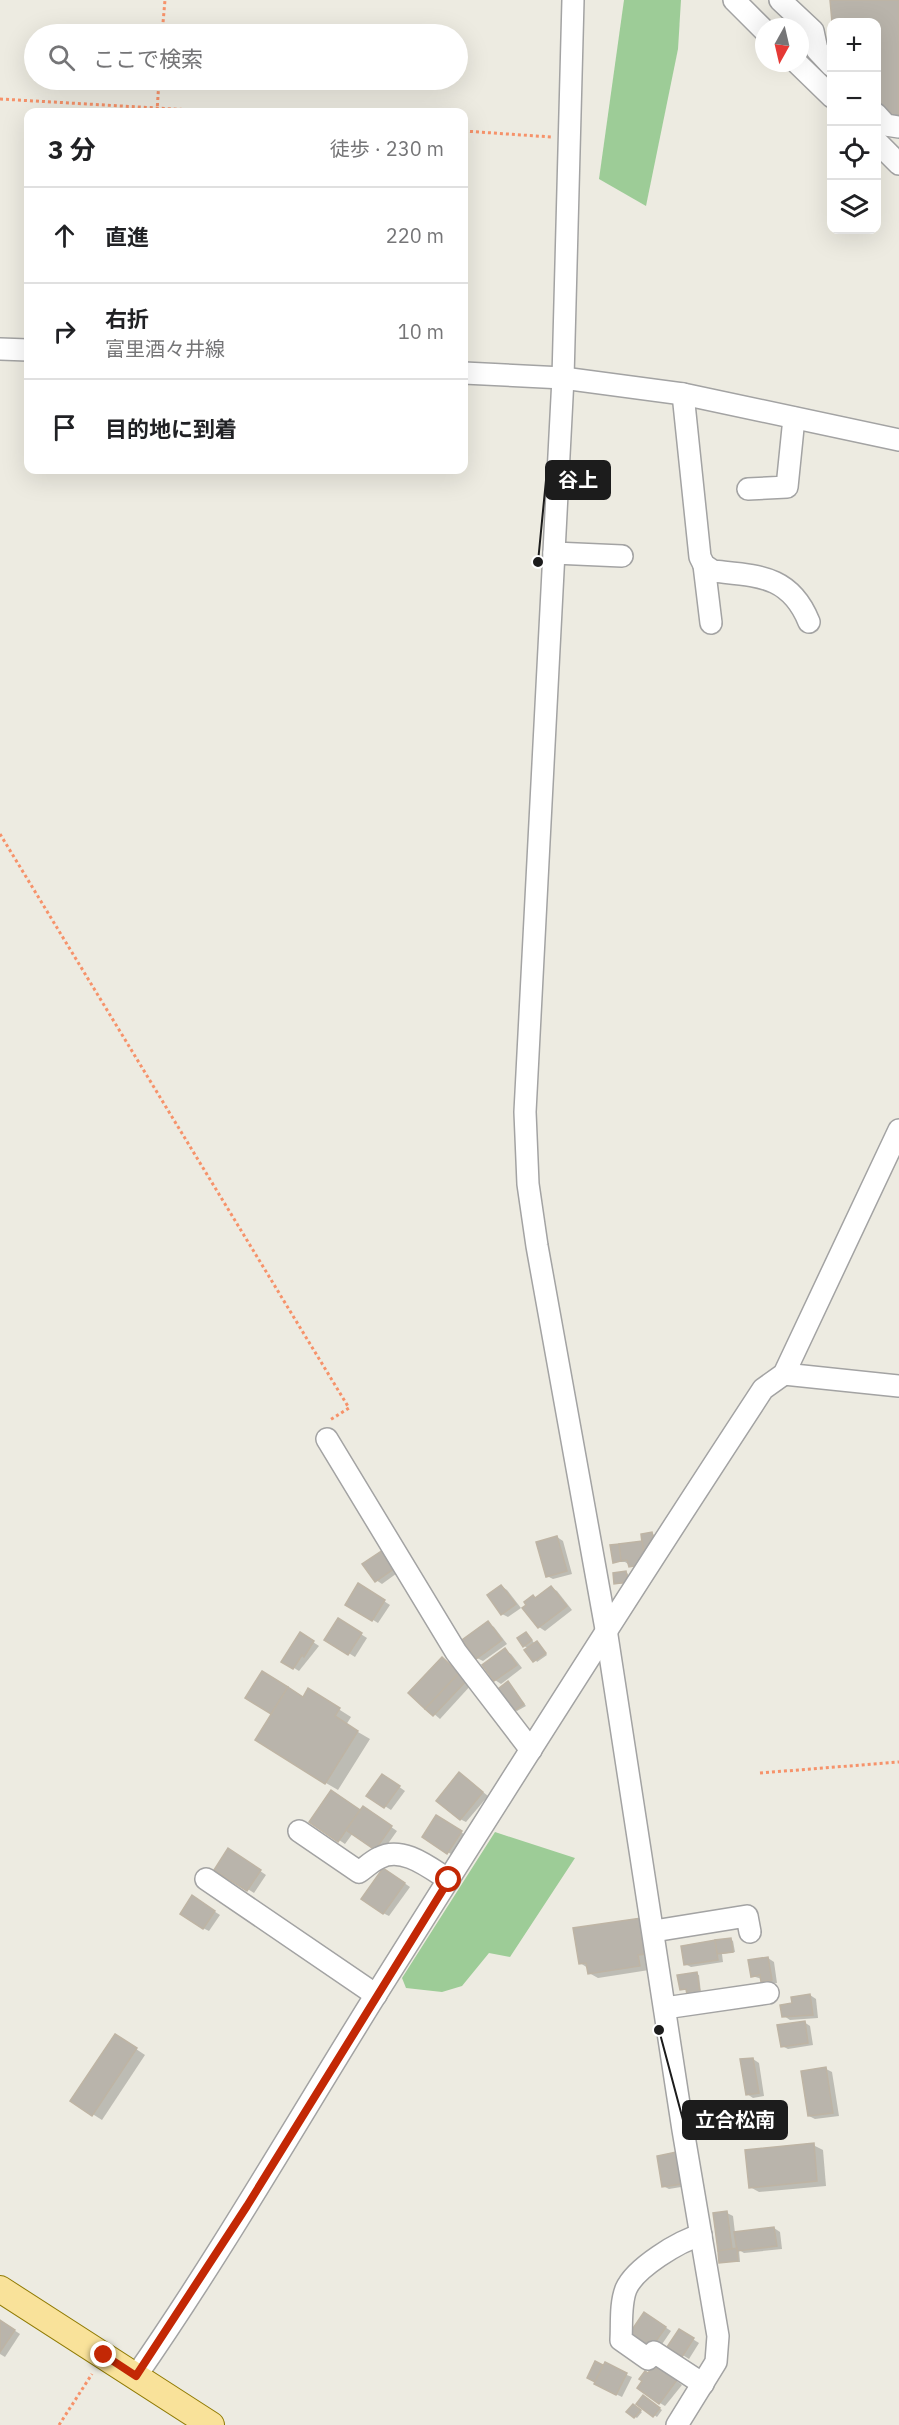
<!DOCTYPE html>
<html lang="ja">
<meta charset="utf-8">
<style>
body{margin:0;font-family:"IBM Plex Sans","Noto Sans JP",sans-serif;background:#f6f6f6;color:#202124}
.controls{position:absolute;right:18px;top:18px;display:grid;overflow:hidden;border-radius:12px;box-shadow:0 6px 24px #0002}
.controls button{width:54px;height:54px;display:grid;place-items:center;padding:0;border:0;border-bottom:2px solid #e0e0e0;background:#fff;color:#202124;font:30px sans-serif}
.compass{position:absolute;left:755px;top:18px;width:54px;height:54px;border-radius:50%;background:#fff;box-shadow:0 6px 24px #0002;rotate:188deg}
.stop{position:absolute;width:18px;height:18px;margin:-14px;border:4px solid #c32805;border-radius:50%;background:#fff}
.stop.end{background:#c32805;border-color:#fff;box-shadow:0 2px 6px #0008}
.list{margin:0;padding:0;list-style:none}
h2{display:flex;justify-content:space-between;align-items:center;height:78px;margin:0;padding:0 24px;font-size:26px}
h2 small{font-size:20px;font-weight:400;color:#757577}
.list li{display:grid;grid-template-columns:39px 1fr auto;gap:18px;align-items:center;box-sizing:border-box;height:96px;padding:0 24px;border-top:2px solid #e0e0e0}
.list b{display:block;font-size:22px;white-space:nowrap}
.list p{margin:0;font-size:20px;white-space:nowrap;color:#757577}
.list em{font-size:20px;font-style:normal;color:#757577}
.icon{flex:none;width:33px;height:33px;fill:none;stroke:currentColor;stroke-width:2;stroke-linecap:round;stroke-linejoin:round}
.map{position:relative;flex:none;width:899px;height:2425px;overflow:hidden}
.search{position:absolute;background:#fff;box-shadow:0 6px 24px #0002;left:24px;top:24px;width:444px;height:66px;display:flex;align-items:center;gap:15px;box-sizing:border-box;padding:0 21px;border-radius:33px;color:#757577;font-size:22px}
.panel{position:absolute;background:#fff;box-shadow:0 6px 24px #0002;left:24px;top:108px;width:444px;height:366px;border-radius:12px}
.map>svg:first-child{display:block}
.forest{fill:#9dcc97}
.shadow{fill:#0003}
.building{fill:#b9b4ab;stroke:#beb4a4;stroke-width:1.5}
.lines{fill:none;stroke-linecap:round;stroke-linejoin:round}
.minor-casing{stroke:#a3a3a3;stroke-width:24}
.major-casing{stroke:#907b04;stroke-width:28}
.path{stroke:#f6926a;stroke-width:3;stroke-dasharray:3 3;stroke-linecap:butt}
.minor{stroke:#fff;stroke-width:21}
.major{stroke:#f9e29a;stroke-width:26}
.route{stroke:#c32805;stroke-width:8}
.leader{fill:none;stroke:#1c1c1c;stroke-width:2}
.callout-dot{fill:#1c1c1c;stroke:#fff;stroke-width:2}
.callout{fill:#1c1c1c;stroke:#1c1c1c;stroke-width:2}
.callout-label{font-size:20px;text-anchor:middle;font-weight:bold;fill:#fff}
</style>
<div class="map">
<svg width="899" height="2425" viewBox="0 0 899 2425">
<rect width="100%" height="100%" fill="#edebe1"/>
<g class="forest">
<polygon points="624,0 681,0 678,49 646,206 599,179"/>
<polygon points="495,1832 575,1858 510,1957 489,1953 462,1986 442,1992 406,1988 402,1978"/>
</g>
<g class="shadow">
<polygon points="831,0 899,0 876,22 834,22"/>
<polygon points="652,1533 654,1535 657,1550 636,1569 625,1562 614,1562 644,1544"/>
<polygon points="557,1537 563,1541 572,1574 553,1579 547,1576"/>
<polygon points="383,1552 400,1571 382,1584 376,1580"/>
<polygon points="626,1572 628,1574 630,1583 616,1584"/>
<polygon points="359,1585 390,1605 378,1623 347,1604"/>
<polygon points="501,1586 507,1590 521,1608 508,1617 502,1614"/>
<polygon points="552,1588 557,1591 572,1610 545,1631 539,1627 537,1599"/>
<polygon points="339,1620 367,1638 355,1657 326,1639"/>
<polygon points="488,1623 494,1627 507,1644 483,1661 477,1658"/>
<polygon points="526,1633 535,1644 539,1644 547,1655 537,1662 528,1648 524,1646"/>
<polygon points="301,1634 319,1646 299,1671 283,1661"/>
<polygon points="505,1650 511,1654 522,1668 501,1684 495,1680"/>
<polygon points="442,1659 472,1684 440,1719 410,1693"/>
<polygon points="263,1673 304,1698 321,1698 351,1717 346,1725 370,1739 338,1790 326,1783 273,1714 247,1698"/>
<polygon points="508,1683 526,1706 517,1711 515,1710"/>
<polygon points="465,1778 488,1796 466,1822 460,1819"/>
<polygon points="388,1779 405,1791 391,1810 368,1795"/>
<polygon points="337,1795 361,1812 369,1812 397,1831 382,1852 353,1833 345,1844 311,1821"/>
<polygon points="437,1817 467,1836 454,1856 424,1837"/>
<polygon points="235,1854 266,1875 254,1893 216,1869"/>
<polygon points="390,1873 410,1887 389,1916 383,1913"/>
<polygon points="198,1901 220,1915 209,1931 203,1928"/>
<polygon points="641,1920 649,1970 598,1978 589,1973 588,1968 580,1963"/>
<polygon points="730,1939 733,1941 735,1952 722,1954 723,1962 691,1967 685,1964"/>
<polygon points="768,1958 774,1962 777,1983 768,1984 762,1979 752,1976"/>
<polygon points="696,1974 699,1975 701,1993 681,1989"/>
<polygon points="810,1995 816,1999 818,2018 790,2020 784,2016 793,2004"/>
<polygon points="804,2022 810,2026 813,2045 788,2049 782,2046"/>
<polygon points="124,2041 145,2055 102,2120 72,2101"/>
<polygon points="753,2059 759,2063 764,2096 753,2098 747,2094"/>
<polygon points="826,2069 832,2072 839,2116 815,2119 809,2116"/>
<polygon points="813,2145 823,2150 826,2186 759,2192 750,2187"/>
<polygon points="683,2157 687,2186 669,2189 663,2186"/>
<polygon points="727,2213 733,2216 735,2233 774,2228 780,2232 782,2249 744,2253 739,2250 740,2262 720,2262"/>
<polygon points="650,2317 671,2331 656,2353"/>
<polygon points="0,2321 20,2334 5,2357 0,2354"/>
<polygon points="680,2331 699,2343 689,2359 670,2347"/>
<polygon points="596,2363 632,2377 622,2397 601,2387 589,2377"/>
<polygon points="661,2369 682,2385 665,2406 660,2403 649,2374"/>
<polygon points="643,2397 662,2410 657,2417 638,2404"/>
<polygon points="633,2406 642,2412 637,2418 628,2412"/>
</g>
<g class="building">
<polygon points="830,0 899,0 899,121 876,99 876,22 832,22"/>
<polygon points="652,1532 655,1549 643,1551 641,1534"/>
<polygon points="557,1536 567,1571 546,1577 536,1542"/>
<polygon points="642,1541 646,1564 629,1567 627,1560 621,1561 619,1544"/>
<polygon points="619,1544 621,1561 613,1563 610,1545"/>
<polygon points="383,1550 395,1568 375,1582 362,1564"/>
<polygon points="626,1571 628,1582 614,1584 613,1573"/>
<polygon points="358,1583 385,1600 372,1621 345,1605"/>
<polygon points="501,1585 516,1604 501,1615 487,1595"/>
<polygon points="551,1586 567,1606 538,1628 522,1608 526,1605 524,1602 533,1595 535,1598"/>
<polygon points="338,1618 362,1633 348,1655 324,1640"/>
<polygon points="488,1621 502,1640 476,1659 462,1640"/>
<polygon points="300,1632 314,1641 304,1657 302,1655 293,1669 281,1662"/>
<polygon points="526,1632 532,1640 523,1647 517,1638"/>
<polygon points="537,1641 546,1653 533,1662 524,1650"/>
<polygon points="505,1648 517,1665 494,1681 482,1665"/>
<polygon points="442,1657 459,1673 425,1709 408,1693"/>
<polygon points="262,1671 288,1687 271,1714 245,1698"/>
<polygon points="459,1673 467,1680 433,1716 425,1709"/>
<polygon points="508,1681 524,1704 514,1711 498,1689"/>
<polygon points="288,1687 303,1697 308,1688 340,1708 335,1716 358,1731 325,1784 255,1740"/>
<polygon points="459,1772 483,1792 460,1820 436,1801"/>
<polygon points="382,1774 400,1786 384,1808 366,1796"/>
<polygon points="331,1790 360,1810 338,1842 309,1822"/>
<polygon points="363,1806 392,1826 375,1850 346,1830"/>
<polygon points="436,1815 462,1831 447,1854 422,1837"/>
<polygon points="228,1848 261,1870 247,1891 214,1870"/>
<polygon points="383,1868 405,1883 383,1914 361,1899"/>
<polygon points="192,1895 215,1911 203,1929 180,1914"/>
<polygon points="641,1918 647,1954 638,1955 640,1966 588,1974 586,1963 579,1964 573,1928"/>
<polygon points="731,1938 733,1952 717,1954 715,1940"/>
<polygon points="715,1940 718,1960 684,1965 681,1946"/>
<polygon points="768,1957 772,1980 761,1982 760,1975 751,1977 748,1960"/>
<polygon points="697,1972 700,1993 687,1995 686,1989 680,1990 677,1975"/>
<polygon points="810,1994 813,2015 782,2017 780,2005 792,2003 791,1997"/>
<polygon points="805,2021 808,2043 781,2047 777,2025"/>
<polygon points="115,2034 137,2048 92,2116 70,2101"/>
<polygon points="753,2058 759,2093 746,2095 740,2059"/>
<polygon points="826,2067 833,2113 808,2116 801,2071"/>
<polygon points="814,2143 817,2181 749,2188 745,2150"/>
<polygon points="677,2152 682,2184 662,2187 657,2156"/>
<polygon points="727,2211 732,2249 718,2251 713,2213"/>
<polygon points="774,2227 777,2246 737,2251 734,2232"/>
<polygon points="737,2248 738,2261 719,2263 718,2251"/>
<polygon points="644,2312 666,2327 649,2351 627,2337"/>
<polygon points="0,2320 15,2330 0,2352"/>
<polygon points="679,2329 694,2338 682,2357 667,2347"/>
<polygon points="595,2361 603,2365 595,2382 587,2378"/>
<polygon points="605,2362 627,2373 616,2395 594,2384"/>
<polygon points="655,2364 677,2380 659,2404 637,2388 642,2381 639,2379 645,2371 648,2373"/>
<polygon points="643,2395 660,2408 653,2417 636,2404"/>
<polygon points="633,2404 641,2410 634,2418 626,2412"/>
</g>
<g class="lines">
<g class="minor-casing">
<g id="minor">
<polyline points="573,0 563,378 525,1112 528,1184 537,1246 606,1629 683,2130 718,2336 716,2362 677,2425"/>
<polyline points="734,0 764,30"/>
<polyline points="780,0 813,31 817,50 832,66"/>
<polyline points="797,63 832,97"/>
<polyline points="876,114 886,125 899,127"/>
<polyline points="876,141 899,164"/>
<polyline points="0,349 28,350"/>
<polyline points="464,373 563,378 683,394 899,440"/>
<path d="M683,394L700,557L704,565L713,571C758,576 790,575 809,622"/>
<polyline points="748,489 787,487 794,418"/>
<polyline points="554,553 622,556"/>
<polyline points="704,565 711,623"/>
<polyline points="784,1374 899,1386"/>
<polyline points="327,1439 456,1652 531,1750"/>
<path d="M299,1831L359,1872C365,1868 372,1861 379,1858C402,1845 430,1868 449,1880"/>
<polyline points="206,1879 376,1995"/>
<polyline points="654,1931 747,1916 750,1932"/>
<polyline points="665,2008 768,1993"/>
<path d="M701,2235C679,2241 635,2268 626,2289C620,2304 622,2324 621,2340L648,2359L654,2352L703,2384"/>
<path d="M136,2376C222,2252 297,2121 377,1993C504,1791 632,1589 763,1389L784,1374L899,1130"/>
</g>
</g>
<g class="major-casing">
<polyline id="major" points="0,2289 211,2425"/>
</g>
<g class="path">
<polyline points="162,34 165,0"/>
<polyline points="0,99 226,112"/>
<polyline points="157,112 159,80"/>
<polyline points="464,131 551,137"/>
<polyline points="0,834 349,1408 330,1420"/>
<polyline points="760,1773 899,1762"/>
<polyline points="59,2425 92,2374"/>
</g>
<use href="#minor" class="minor"/>
<use href="#major" class="major"/>
</g>
<g class="lines">
<polyline class="route" points="104,2355 136,2376 247,2206 449,1880"/>
</g>
<path class="leader" d="M538 562L546 480M659 2030L683 2120"/>
<g class="callout-dot">
<circle cx="538" cy="562" r="6"/>
<circle cx="659" cy="2030" r="6"/>
</g>
<g class="callout">
<rect x="546" y="461" width="64" height="38" rx="6"/>
<rect x="683" y="2101" width="104" height="38" rx="6"/>
</g>
<g class="callout-label">
<text x="578" y="487">谷上</text>
<text x="735" y="2127">立合松南</text>
</g>
</svg>
<div class="controls">
<button>+</button>
<button>−</button>
<button><svg class="icon" aria-label="locate" viewBox="0 0 24 24"><circle cx="12" cy="12" r="6"/><path d="M12 2v4M12 18v4M2 12h4M18 12h4"/></svg></button>
<button><svg class="icon" aria-label="layers" viewBox="0 0 24 24"><path d="M12 4l9 5-9 5-9-5zM3 14l9 5 9-5"/></svg></button>
</div>
<svg class="compass" viewBox="-18 -18 36 36"><path d="M0-13l5 13h-10z" fill="#e53935"/><path d="M0 13l5-13h-10z" fill="#757577"/></svg>
<div class="stop" style="left:449px;top:1880px"></div>
<div class="stop end" style="left:104px;top:2355px"></div>
<div class="search"><svg class="icon" aria-label="search" viewBox="0 0 24 24"><circle cx="10" cy="10" r="6"/><path d="M15 15l6 6"/></svg>ここで検索</div>
<section class="panel">
<h2>3 分<small>徒歩 · 230 m</small></h2>
<ul class="list">
<li><svg class="icon" aria-label="ahead" viewBox="0 0 24 24"><path d="M12 20V5M6 11l6-6 6 6"/></svg><div><b>直進</b></div><em>220 m</em></li>
<li><svg class="icon" aria-label="right" viewBox="0 0 24 24"><path d="M7 20v-9h11M14 6l5 5-5 5"/></svg><div><b>右折</b><p>富里酒々井線</p></div><em>10 m</em></li>
<li><svg class="icon" aria-label="arrive" viewBox="0 0 24 24"><path d="M6 21V4h12l-3 4 3 4H6"/></svg><div><b>目的地に到着</b></div></li>
</ul>
</section>
</div>
